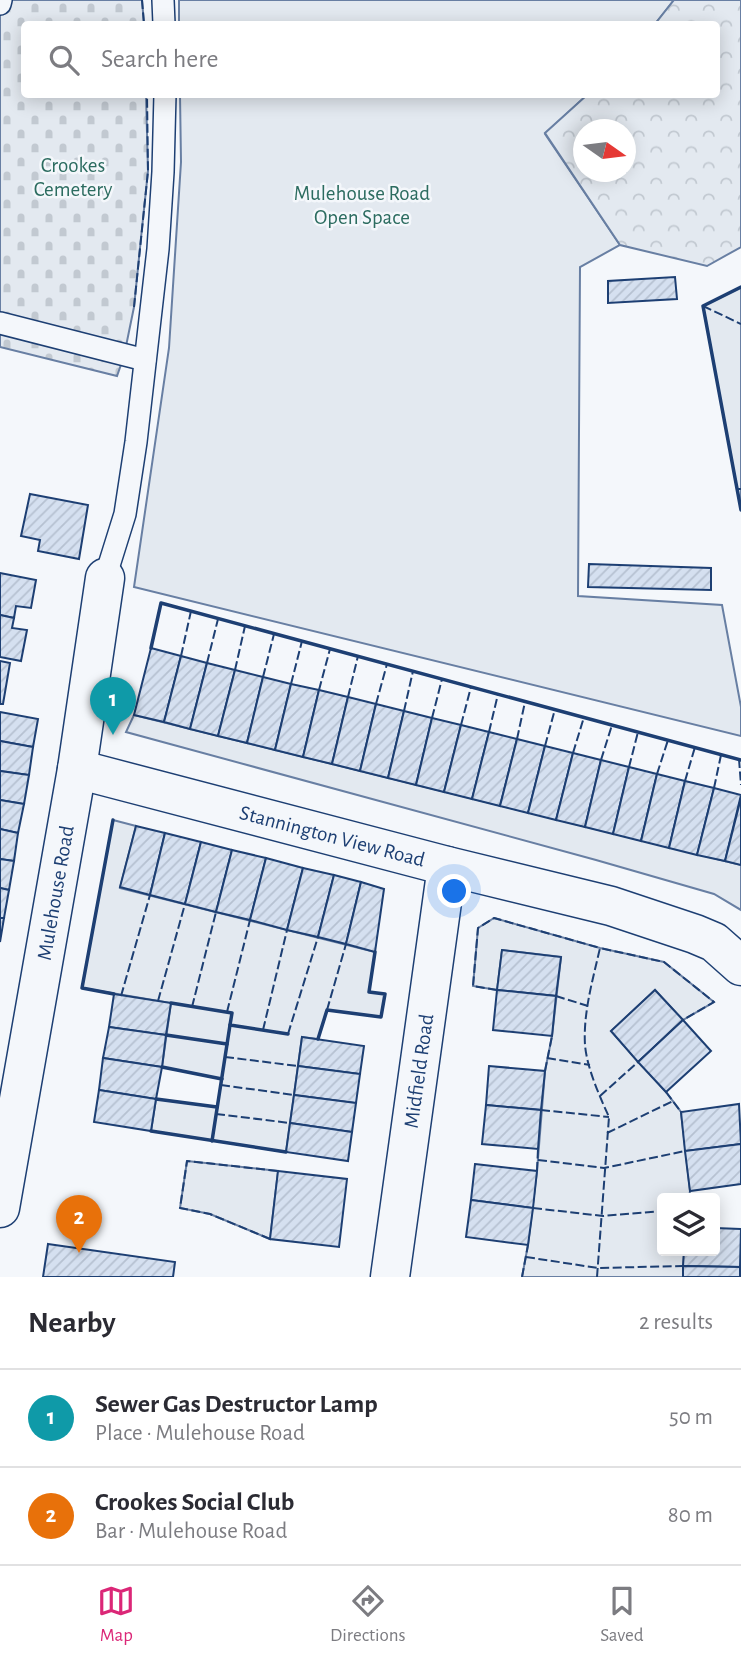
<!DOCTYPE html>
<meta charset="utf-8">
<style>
body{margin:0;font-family:"Alegreya Sans",sans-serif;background:#f2f2f3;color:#2b2b33}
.controls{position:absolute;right:21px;bottom:21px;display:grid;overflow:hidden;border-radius:7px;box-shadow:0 4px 18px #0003}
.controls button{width:63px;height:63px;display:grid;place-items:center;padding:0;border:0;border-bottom:2px solid #e1e1e2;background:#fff;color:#2b2b33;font:35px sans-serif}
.compass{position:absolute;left:573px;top:119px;width:63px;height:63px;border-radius:50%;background:#fff;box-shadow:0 4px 18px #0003;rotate:104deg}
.you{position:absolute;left:455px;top:892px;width:24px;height:24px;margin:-18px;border:5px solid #fff;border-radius:50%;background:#1a73e8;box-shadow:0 0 0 10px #1a73e833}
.badge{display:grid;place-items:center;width:46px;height:46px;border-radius:50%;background:#db2777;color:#fff;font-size:23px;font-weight:700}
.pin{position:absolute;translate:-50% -58px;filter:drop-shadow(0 2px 4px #0008)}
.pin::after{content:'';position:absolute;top:37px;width:24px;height:21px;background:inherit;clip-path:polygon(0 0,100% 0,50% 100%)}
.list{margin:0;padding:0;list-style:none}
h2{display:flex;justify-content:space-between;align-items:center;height:91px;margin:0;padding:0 28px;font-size:30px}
h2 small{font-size:23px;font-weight:400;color:#7c7c81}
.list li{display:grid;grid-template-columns:46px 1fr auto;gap:21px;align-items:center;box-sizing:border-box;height:98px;padding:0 28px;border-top:2px solid #e1e1e2}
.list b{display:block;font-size:26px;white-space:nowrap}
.list p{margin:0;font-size:23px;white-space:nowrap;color:#7c7c81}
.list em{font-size:23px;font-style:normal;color:#7c7c81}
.icon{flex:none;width:38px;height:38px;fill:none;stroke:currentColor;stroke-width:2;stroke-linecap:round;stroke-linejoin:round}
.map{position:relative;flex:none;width:741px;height:1277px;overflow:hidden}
.search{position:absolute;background:#fff;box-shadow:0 4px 18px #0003;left:21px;right:21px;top:21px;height:77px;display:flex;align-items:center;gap:18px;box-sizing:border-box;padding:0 24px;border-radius:7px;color:#7c7c81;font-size:26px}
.sheet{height:287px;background:#fff}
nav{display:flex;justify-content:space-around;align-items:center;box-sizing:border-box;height:98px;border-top:2px solid #e1e1e2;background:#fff;font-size:19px;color:#7c7c81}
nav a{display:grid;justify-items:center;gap:4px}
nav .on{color:#db2777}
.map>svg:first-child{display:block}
.green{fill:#e3e9f0;stroke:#687fa3;stroke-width:2}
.forest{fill:url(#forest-crowns);stroke:#687fa3;stroke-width:2;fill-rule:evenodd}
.cemetery{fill:url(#cemetery-stones);stroke:#687fa3;stroke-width:2}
.building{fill:url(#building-hatch);stroke:#1d3f73;stroke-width:2}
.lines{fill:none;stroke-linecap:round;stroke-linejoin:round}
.service-casing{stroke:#1d3f73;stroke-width:24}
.minor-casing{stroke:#1d3f73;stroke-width:41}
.service{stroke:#f4f7fb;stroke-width:21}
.minor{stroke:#f4f7fb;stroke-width:38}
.fence{stroke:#1d3f73;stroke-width:2;stroke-dasharray:9 3.5;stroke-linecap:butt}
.wall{stroke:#1d3f73;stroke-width:3.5}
.labels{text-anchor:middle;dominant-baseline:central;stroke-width:5;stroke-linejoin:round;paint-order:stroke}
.park-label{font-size:21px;fill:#2c6c60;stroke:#f4f7fb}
.street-label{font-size:21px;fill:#1d3f73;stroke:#f4f7fb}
</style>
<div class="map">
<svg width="741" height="1277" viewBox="0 0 741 1277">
<defs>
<pattern id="forest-crowns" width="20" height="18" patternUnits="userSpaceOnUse" patternTransform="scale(1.75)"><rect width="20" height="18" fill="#e3e9f0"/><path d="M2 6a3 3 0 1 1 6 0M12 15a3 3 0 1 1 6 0" fill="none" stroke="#c2c9d1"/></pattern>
<pattern id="cemetery-stones" width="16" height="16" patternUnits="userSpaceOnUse" patternTransform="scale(1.75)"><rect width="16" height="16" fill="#e3e9f0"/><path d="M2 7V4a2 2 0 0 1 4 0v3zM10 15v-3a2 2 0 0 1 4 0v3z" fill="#c2c9d1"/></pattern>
<pattern id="building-hatch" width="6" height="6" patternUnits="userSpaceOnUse" patternTransform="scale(1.75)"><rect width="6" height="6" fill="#d5e0f0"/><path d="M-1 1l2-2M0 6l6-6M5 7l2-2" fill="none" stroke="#b6c1d1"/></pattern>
</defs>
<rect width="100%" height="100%" fill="#f4f7fb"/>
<g class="green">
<polygon points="179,0 674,0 655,24 179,24"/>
<polygon points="180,95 587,95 545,134 620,245 580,267 578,596 722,605 741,707 741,736 134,587 169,348 181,162"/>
<polygon points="741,287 741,510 703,306"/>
<polygon points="134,715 741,865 741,910 714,894 596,860 126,732"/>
<polygon points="113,820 136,826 120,888 375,952 369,992 385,994 381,1017 327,1010 318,1039 302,1037 286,1152 151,1131 156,1099 217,1107 222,1079 162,1067 171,1003 82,988"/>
<polygon points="494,918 600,948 664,962 714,1002 683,1020 655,990 611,1031 666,1092 681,1112 690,1191 689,1198 662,1198 662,1251 684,1251 683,1277 522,1277 528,1245 537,1171 545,1071 552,1036 561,957 502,950 497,990 473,986 478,928"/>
<polygon points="187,1161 278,1171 270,1239 210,1214 180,1208"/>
</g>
<path class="forest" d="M674,0H741V247L707,266L620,245L545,133L587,95L716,94V24H655ZM584,130H626V172H584Z"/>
<polygon class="cemetery" points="0,0 142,0 144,24 24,24 24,94 146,95 148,171 141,238 134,307 124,356 117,376 0,347"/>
<g class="building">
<polygon points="675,277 677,299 608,303 608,281"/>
<polygon points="30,494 88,505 79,559 38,551 40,540 21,536"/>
<polygon points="589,564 711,568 711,590 588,587"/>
<polygon points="0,573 36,580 31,608 16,606 14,618 0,615"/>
<polygon points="0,615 14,618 12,628 27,630 21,661 0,657"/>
<polygon points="151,648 181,656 164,722 134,715"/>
<polygon points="181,656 207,663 190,729 164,722"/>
<polygon points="0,661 10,663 3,704 0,704"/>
<polygon points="207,663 235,670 218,736 190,729"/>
<polygon points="235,670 263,677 247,743 218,736"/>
<polygon points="263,677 291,684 275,750 247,743"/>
<polygon points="291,684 319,690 303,757 275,750"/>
<polygon points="319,690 348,697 332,764 303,757"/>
<polygon points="348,697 376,704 360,771 332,764"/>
<polygon points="376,704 404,711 388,778 360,771"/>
<polygon points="404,711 432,718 416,785 388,778"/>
<polygon points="0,712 38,719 33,747 0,741"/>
<polygon points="432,718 461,725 444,792 416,785"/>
<polygon points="461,725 489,732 472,799 444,792"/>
<polygon points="489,732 517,739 500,806 472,799"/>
<polygon points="517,739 545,746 528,813 500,806"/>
<polygon points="0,741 33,747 29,775 0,771"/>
<polygon points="545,746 573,753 556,820 528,813"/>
<polygon points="573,753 601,760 585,827 556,820"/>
<polygon points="601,760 629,767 613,834 585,827"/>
<polygon points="629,767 657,774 641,841 613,834"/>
<polygon points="0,771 29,775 24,804 0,800"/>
<polygon points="657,774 685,781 669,848 641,841"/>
<polygon points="685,781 714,788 697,855 669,848"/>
<polygon points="714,788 741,795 725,861 697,855"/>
<polygon points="741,798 741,865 725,861"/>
<polygon points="0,800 24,804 18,833 0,829"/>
<polygon points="136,826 165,833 150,895 120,887"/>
<polygon points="0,829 18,833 14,861 0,859"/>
<polygon points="165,833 201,842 185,904 150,895"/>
<polygon points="201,842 232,850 216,912 185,904"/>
<polygon points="232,850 266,858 250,920 216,912"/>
<polygon points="266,858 303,868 287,930 250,920"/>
<polygon points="0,859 14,861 9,890 0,888"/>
<polygon points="303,868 334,875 318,937 287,930"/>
<polygon points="334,875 361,882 346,944 318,937"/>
<polygon points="361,882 384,889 375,952 346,944"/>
<polygon points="0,888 9,890 4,918 0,918"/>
<polygon points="0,918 4,918 0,942"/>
<polygon points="502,950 561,957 556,996 497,990"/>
<polygon points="497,990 556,996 552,1036 493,1030"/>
<polygon points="655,990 683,1020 638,1062 611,1031"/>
<polygon points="114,994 171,1003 166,1035 109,1027"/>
<polygon points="683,1020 711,1051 666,1092 638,1062"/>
<polygon points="109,1027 166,1035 162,1067 103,1058"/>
<polygon points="302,1037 364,1046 360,1074 298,1066"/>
<polygon points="103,1058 162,1067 156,1099 99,1090"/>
<polygon points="298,1066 360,1074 356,1103 294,1095"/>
<polygon points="489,1066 545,1071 541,1110 486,1105"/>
<polygon points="99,1090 156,1099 151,1131 94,1122"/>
<polygon points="294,1095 356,1103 352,1132 290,1123"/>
<polygon points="739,1104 741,1144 685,1151 681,1112"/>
<polygon points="486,1105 541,1110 538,1149 482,1144"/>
<polygon points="290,1123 352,1132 348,1161 286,1152"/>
<polygon points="741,1144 741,1184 690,1191 685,1151"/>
<polygon points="475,1164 537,1171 533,1208 471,1200"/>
<polygon points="278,1171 347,1179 339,1247 270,1239"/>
<polygon points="471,1200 533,1208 528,1245 466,1237"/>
<polygon points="715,1228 741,1229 740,1267 683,1266 684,1251 715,1251"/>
<polygon points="48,1244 175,1262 173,1277 43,1277"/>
<polygon points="683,1266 740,1267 740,1277 683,1277"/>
</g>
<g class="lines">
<g class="service-casing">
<g id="service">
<polyline points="163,0 164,24"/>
<polyline points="0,4 1,0"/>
<polyline points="0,323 145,360"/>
<polyline points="105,578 125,514 136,442 158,249 163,172 165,94"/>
</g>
</g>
<g class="minor-casing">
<g id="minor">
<path id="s1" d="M77,769L447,866L611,906L695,934L714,942L741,966"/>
<path id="s2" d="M0,1208L77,769L105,578"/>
<path id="s3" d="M390,1277L447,866"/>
</g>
</g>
<use href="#service" class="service"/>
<use href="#minor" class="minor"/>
<g class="fence">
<polyline points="142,0 144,24"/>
<polyline points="703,306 741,324"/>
<polyline points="134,307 148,171 147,94"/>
<polyline points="737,489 741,489"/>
<polyline points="181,656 191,611"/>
<polyline points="207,663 218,619"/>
<polyline points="235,670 245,626"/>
<polyline points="263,677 274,634"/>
<polyline points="291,684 302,641"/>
<polyline points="319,690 330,649"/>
<polyline points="348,697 358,656"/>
<polyline points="376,704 387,664"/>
<polyline points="404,711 413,671"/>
<polyline points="432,718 442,679"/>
<polyline points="461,725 471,687"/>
<polyline points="489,732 498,694"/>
<polyline points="517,739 525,702"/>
<polyline points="545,746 555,709"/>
<polyline points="573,753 584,717"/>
<polyline points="739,759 741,785"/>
<polyline points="601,760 612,725"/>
<polyline points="629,767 638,732"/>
<polyline points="657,774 668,740"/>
<polyline points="685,781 695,747"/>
<polyline points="714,788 721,755"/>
<polyline points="497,990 473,986 478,928 494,918 600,948"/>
<polyline points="121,996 150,895"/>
<polyline points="556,996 588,1006"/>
<polyline points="158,1001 185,904"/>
<polyline points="192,1007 216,912"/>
<polyline points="327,1010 346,944"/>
<polyline points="227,1012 250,920"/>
<polyline points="263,1030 287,930"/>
<polyline points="288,1034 318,937"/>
<polyline points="225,1057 298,1066"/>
<polyline points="547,1058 590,1065"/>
<polyline points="545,1071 552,1036"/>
<polyline points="221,1085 294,1095"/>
<polyline points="666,1092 681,1112"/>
<polyline points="600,1096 638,1062"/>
<polyline points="541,1110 609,1117"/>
<polyline points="216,1114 290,1123"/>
<polyline points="607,1133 673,1101"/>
<polyline points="538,1160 604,1168 685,1151"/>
<polyline points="537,1171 538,1149"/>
<polyline points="533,1208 603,1216 662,1211"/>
<polyline points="270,1239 210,1214 180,1208 187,1161 278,1171"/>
<polyline points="526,1257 598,1268 683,1266"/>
<polyline points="522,1277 528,1245"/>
<path d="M597,1277L609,1117C599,1095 587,1068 585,1045C583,1013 593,979 600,948L664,962L714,1002L683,1020"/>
</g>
<g class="wall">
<polyline points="741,287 703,306 741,510"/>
<polyline points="151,648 161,603 741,760"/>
<polyline points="113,820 82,988 114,994"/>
<polyline points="171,1003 232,1013 230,1025 288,1034"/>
<polyline points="166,1035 227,1044"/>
<polyline points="318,1039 327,1010 381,1017 385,994 369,992 375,952"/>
<polyline points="162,1067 222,1079"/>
<polyline points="156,1099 217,1107"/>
<polyline points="151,1131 286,1152"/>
<polyline points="212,1141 230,1025"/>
</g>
</g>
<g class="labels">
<g class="park-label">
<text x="73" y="165">Crookes<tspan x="73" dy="24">Cemetery</tspan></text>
<text x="362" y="193">Mulehouse Road<tspan x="362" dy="24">Open Space</tspan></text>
</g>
<g class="street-label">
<text stroke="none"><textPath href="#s1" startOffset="264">Stannington View Road</textPath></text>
<text stroke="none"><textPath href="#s2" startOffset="320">Mulehouse Road</textPath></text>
<text stroke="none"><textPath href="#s3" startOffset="208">Midfield Road</textPath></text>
</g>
</g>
</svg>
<div class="controls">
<button><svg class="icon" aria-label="layers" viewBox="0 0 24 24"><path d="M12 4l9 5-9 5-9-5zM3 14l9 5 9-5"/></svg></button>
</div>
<svg class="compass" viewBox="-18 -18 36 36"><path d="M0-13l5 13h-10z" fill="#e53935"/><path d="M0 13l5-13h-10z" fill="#7c7c81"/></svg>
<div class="you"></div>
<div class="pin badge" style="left:113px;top:735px;background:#0f9aa8">1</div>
<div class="pin badge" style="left:79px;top:1253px;background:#e8710a">2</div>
<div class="search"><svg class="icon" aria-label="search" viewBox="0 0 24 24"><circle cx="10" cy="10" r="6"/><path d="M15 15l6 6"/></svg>Search here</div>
</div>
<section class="sheet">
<h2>Nearby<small>2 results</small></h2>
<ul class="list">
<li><span class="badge" style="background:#0f9aa8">1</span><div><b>Sewer Gas Destructor Lamp</b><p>Place · Mulehouse Road</p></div><em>50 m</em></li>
<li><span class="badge" style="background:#e8710a">2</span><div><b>Crookes Social Club</b><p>Bar · Mulehouse Road</p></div><em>80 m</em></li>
</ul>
</section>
<nav>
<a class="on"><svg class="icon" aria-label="map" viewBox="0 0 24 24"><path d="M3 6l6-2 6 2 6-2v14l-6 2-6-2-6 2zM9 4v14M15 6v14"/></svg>Map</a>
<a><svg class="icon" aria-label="directions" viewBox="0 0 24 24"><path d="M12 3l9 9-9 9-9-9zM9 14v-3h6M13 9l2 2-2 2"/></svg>Directions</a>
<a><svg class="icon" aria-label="saved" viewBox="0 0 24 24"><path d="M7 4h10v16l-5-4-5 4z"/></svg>Saved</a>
</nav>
